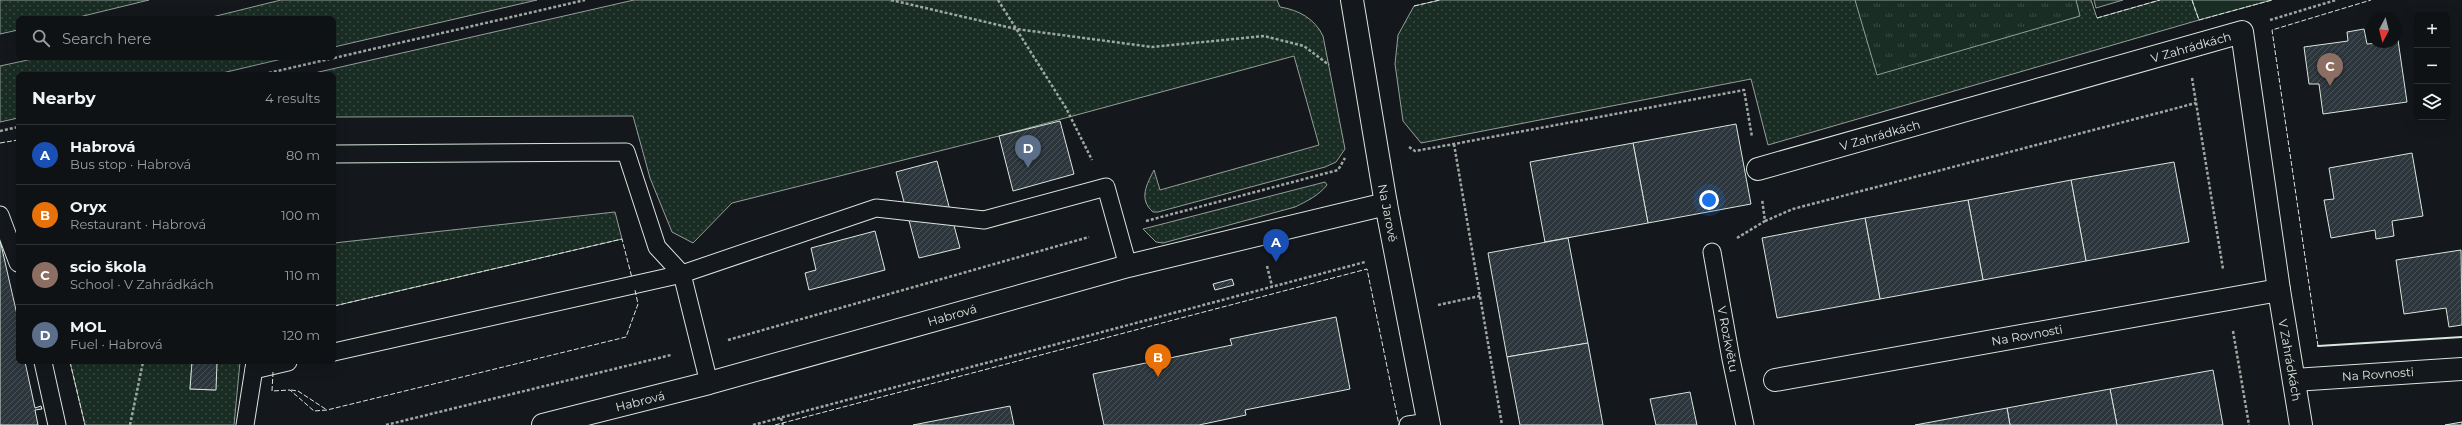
<!DOCTYPE html>
<meta charset="utf-8">
<style>
body{margin:0;font-family:Montserrat,sans-serif;background:#1d2022;color:#f1f3f6}
.controls{position:absolute;right:12px;top:12px;display:grid;overflow:hidden;border-radius:6px;box-shadow:0 4px 16px #0002}
.controls button{width:36px;height:36px;display:grid;place-items:center;padding:0;border:0;border-bottom:1px solid #2f3234;background:#0f1215;color:#f1f3f6;font:20px sans-serif}
.compass{position:absolute;left:2366px;top:12px;width:36px;height:36px;border-radius:50%;background:#0f1215;box-shadow:0 4px 16px #0002;rotate:187deg}
.you{position:absolute;left:1709px;top:200px;width:14px;height:14px;margin:-10px;border:3px solid #fff;border-radius:50%;background:#1a73e8;box-shadow:0 0 0 6px #1a73e833}
.badge{display:grid;place-items:center;width:26px;height:26px;border-radius:50%;background:#0b8043;color:#fff;font-size:13px;font-weight:700}
.pin{position:absolute;translate:-50% -33px;filter:drop-shadow(0 1px 2px #0008)}
.pin::after{content:'';position:absolute;top:21px;width:14px;height:12px;background:inherit;clip-path:polygon(0 0,100% 0,50% 100%)}
.list{margin:0;padding:0;list-style:none}
h2{display:flex;justify-content:space-between;align-items:center;height:52px;margin:0;padding:0 16px;font-size:17px}
h2 small{font-size:13px;font-weight:400;color:#9b9ea0}
.list li{display:grid;grid-template-columns:26px 1fr auto;gap:12px;align-items:center;box-sizing:border-box;height:60px;padding:0 16px;border-top:1px solid #2f3234}
.list b{display:block;font-size:15px;white-space:nowrap}
.list p{margin:0;font-size:13px;white-space:nowrap;color:#9b9ea0}
.list em{font-size:13px;font-style:normal;color:#9b9ea0}
.icon{flex:none;width:22px;height:22px;fill:none;stroke:currentColor;stroke-width:2;stroke-linecap:round;stroke-linejoin:round}
.map{position:relative;flex:none;width:2462px;height:425px;overflow:hidden}
.search{position:absolute;background:#0f1215;box-shadow:0 4px 16px #0002;left:16px;top:16px;width:320px;height:44px;display:flex;align-items:center;gap:10px;box-sizing:border-box;padding:0 14px;border-radius:6px;color:#9b9ea0;font-size:15px}
.panel{position:absolute;background:#0f1215;box-shadow:0 4px 16px #0002;left:16px;top:72px;width:320px;height:292px;border-radius:6px}
.map>svg:first-child{display:block}
.grass{fill:url(#grass-dots);stroke:#939e99}
.park{fill:url(#park-tufts);stroke:#939e99}
.garden{fill:#1a2d24;stroke:#939e99}
.building{fill:url(#building-hatch);stroke:#d8e6dc}
.lines{fill:none;stroke-linecap:round;stroke-linejoin:round}
.service-casing{stroke:#d8e6dc;stroke-width:19}
.pedestrian-casing{stroke:#d8e6dc;stroke-width:24}
.minor-casing{stroke:#d8e6dc;stroke-width:24}
.tertiary-casing{stroke:#d8e6dc;stroke-width:24}
.path{stroke:#9da8a2;stroke-width:2.5;stroke-dasharray:3 2;stroke-linecap:butt}
.service{stroke:#14181c;stroke-width:17}
.pedestrian{stroke:#14181c;stroke-width:22}
.minor{stroke:#14181c;stroke-width:22}
.tertiary{stroke:#14181c;stroke-width:22}
.fence{stroke:#d8e6dc;stroke-width:1;stroke-dasharray:5 2;stroke-linecap:butt}
.wall{stroke:#d8e6dc;stroke-width:2}
.labels{text-anchor:middle;dominant-baseline:central;stroke-width:3;stroke-linejoin:round;paint-order:stroke}
.street-label{font-size:12px;fill:#d8e6dc;stroke:#14181c}
</style>
<div class="map">
<svg width="2462" height="425" viewBox="0 0 2462 425">
<defs>
<pattern id="grass-dots" width="8" height="8" patternUnits="userSpaceOnUse"><rect width="8" height="8" fill="#1a2d24"/><path d="M2 2h.1M6 6h.1" fill="none" stroke="#3b4b43" stroke-width="1.8" stroke-linecap="round"/></pattern>
<pattern id="park-tufts" width="24" height="20" patternUnits="userSpaceOnUse"><rect width="24" height="20" fill="#1a2d24"/><path d="M3 7l-1-3M5 7V3M7 7l1-3M15 17l-1-3M17 17v-4M19 17l1-3" fill="none" stroke="#3b4b43"/></pattern>
<pattern id="building-hatch" width="6" height="6" patternUnits="userSpaceOnUse"><rect width="6" height="6" fill="#2c363c"/><path d="M-1 1l2-2M0 6l6-6M5 7l2-2" fill="none" stroke="#4a5358"/></pattern>
</defs>
<rect width="100%" height="100%" fill="#14181c"/>
<g class="grass">
<polygon points="0,0 149,0 75,18 18,18 18,30 0,34"/>
<polygon points="281,0 537,0 334,47 334,18 208,18"/>
<path d="M634,0H1277L1280,7C1299,10 1315,19 1323,36L1345,149L1336,162L1325,167L1158,212H1153C1138,199 1147,184 1154,170L1160,190L1319,145L1294,56L999,136L732,203L693,243L672,232L650,178L633,116L334,117V74H310Z"/>
<polygon points="1440,0 2091,0 2097,18 2160,0 2192,0 2199,20 1768,145 1751,79 1421,143 1403,121 1395,64 1398,35 1414,6"/>
<polygon points="37,58 286,58 218,74 18,74 18,118 0,122 0,66"/>
<path d="M1325,182L1327,185C1318,196 1307,201 1295,207L1163,243L1156,242L1143,229Z"/>
<polygon points="615,212 622,239 334,306 334,243"/>
<polygon points="70,362 192,362 190,389 215,390 217,362 240,362 234,425 85,425"/>
</g>
<polygon class="park" points="1855,0 2076,0 2080,16 1877,75"/>
<g class="garden">
<polygon points="2094,0 2123,0 2096,8"/>
<polygon points="2192,0 2272,0 2199,20"/>
</g>
<g class="building">
<polygon points="2364,29 2367,44 2396,42 2398,40 2407,102 2323,114 2319,84 2309,84 2304,47 2348,41 2347,32"/>
<polygon points="1060,121 1074,174 1013,191 999,136"/>
<polygon points="1736,124 1751,204 1648,223 1633,143"/>
<polygon points="1633,143 1648,223 1545,242 1530,162"/>
<polygon points="2412,153 2423,216 2392,221 2394,236 2376,239 2375,230 2331,238 2324,200 2334,199 2329,168"/>
<polygon points="937,161 960,248 919,258 896,172"/>
<polygon points="2174,162 2189,242 2086,261 2071,180"/>
<polygon points="2071,180 2086,261 1983,280 1968,200"/>
<polygon points="1968,200 1983,280 1880,299 1865,218"/>
<polygon points="1865,218 1880,299 1777,318 1762,238"/>
<polygon points="875,231 885,270 809,290 805,273 816,270 811,248"/>
<polygon points="1568,238 1588,343 1507,357 1488,253"/>
<polygon points="0,240 18,319 18,362 25,362 35,408 41,406 42,409 35,410 38,425 0,425"/>
<polygon points="2461,250 2462,325 2449,327 2446,308 2404,314 2396,260"/>
<polygon points="1232,279 1234,285 1215,290 1213,284"/>
<polygon points="1336,317 1350,389 1245,410 1246,415 1199,425 1104,425 1093,374 1232,345 1230,339"/>
<polygon points="1588,343 1603,425 1520,425 1507,357"/>
<polygon points="192,362 217,362 216,390 190,389"/>
<polygon points="2213,370 2223,425 2117,425 2110,389"/>
<polygon points="2110,389 2117,425 2010,425 2007,408"/>
<polygon points="1690,392 1697,425 1656,425 1650,399"/>
<polygon points="1010,406 1014,425 913,425"/>
<polygon points="2007,408 2010,425 1915,425"/>
<polygon points="2462,422 2462,425 2445,425"/>
</g>
<g class="lines">
<g class="service-casing">
<g id="service">
<polyline points="334,154 626,152 657,247 682,274 709,383"/>
<polyline points="0,215 18,263"/>
<polyline points="1712,252 1731,359 1745,425"/>
<polyline points="334,352 682,274 876,208 984,220 1106,187 1128,266"/>
<polyline points="43,362 57,425"/>
<polyline points="254,370 288,362"/>
<polyline points="245,425 255,362"/>
<polyline points="1408,425 1429,422"/>
</g>
</g>
<g class="pedestrian-casing">
<polyline id="pedestrian" points="1775,380 2279,290"/>
</g>
<g class="minor-casing">
<g id="minor">
<polyline points="1758,169 2242,32 2279,290 2301,425"/>
<polyline points="2294,380 2462,369"/>
<polyline points="543,425 709,383 1128,266 1386,204"/>
</g>
</g>
<g class="tertiary-casing">
<polyline id="tertiary" points="1352,0 1386,204 1429,425"/>
</g>
<g class="path">
<polyline points="891,0 1016,29 1152,47 1264,36 1304,46 1329,65"/>
<polyline points="998,0 1066,108 1092,160"/>
<polyline points="2270,20 2336,0"/>
<polyline points="334,58 585,0"/>
<polyline points="264,74 334,58"/>
<polyline points="2192,78 2223,269"/>
<polyline points="0,131 18,127"/>
<polyline points="1454,144 1502,425"/>
<polyline points="1409,147 1415,151 1454,144 1744,90 1752,137"/>
<polyline points="1146,221 1338,170 1345,158"/>
<polyline points="1765,221 1793,209 2196,103"/>
<polyline points="1737,238 1765,221 1762,199"/>
<polyline points="1267,266 1272,286"/>
<polyline points="1438,305 1480,296"/>
<polyline points="2233,331 2249,425"/>
<polyline points="728,340 1089,237"/>
<polyline points="781,418 783,425"/>
<polyline points="130,425 143,362"/>
<polyline points="386,425 671,355"/>
<polyline points="753,425 1365,262"/>
</g>
<use href="#service" class="service"/>
<use href="#pedestrian" class="pedestrian"/>
<use href="#minor" class="minor"/>
<use href="#tertiary" class="tertiary"/>
<g class="fence">
<polyline points="2192,0 2199,20 2272,0"/>
<polyline points="1414,6 1440,0"/>
<polyline points="2097,18 2160,0"/>
<polyline points="0,143 18,140"/>
<polyline points="334,306 622,239 632,278"/>
<polyline points="2318,346 2272,30 2371,0"/>
<polyline points="70,362 85,425"/>
<polyline points="273,372 272,391 290,390 314,411 327,410 626,337 638,304 635,290"/>
<polyline points="291,390 298,391 327,410"/>
<polyline points="775,425 1367,269 1399,425"/>
</g>
<polyline class="wall" points="2318,346 2462,337"/>
</g>
<g class="labels">
<g class="street-label">
<text transform="translate(2191 47) rotate(-16)">V Zahrádkách</text>
<text transform="translate(1880 135) rotate(-16)">V Zahrádkách</text>
<text transform="translate(1388 213) rotate(79)">Na Jarově</text>
<text transform="translate(952 315) rotate(-16)">Habrová</text>
<text transform="translate(2027 335) rotate(-10)">Na Rovnosti</text>
<text transform="translate(1728 339) rotate(79)">V Rozkvětu</text>
<text transform="translate(2290 360) rotate(80)">V Zahrádkách</text>
<text transform="translate(2378 374) rotate(-4)">Na Rovnosti</text>
<text transform="translate(640 401) rotate(-14)">Habrová</text>
</g>
</g>
</svg>
<div class="controls">
<button>+</button>
<button>−</button>
<button><svg class="icon" aria-label="layers" viewBox="0 0 24 24"><path d="M12 4l9 5-9 5-9-5zM3 14l9 5 9-5"/></svg></button>
</div>
<svg class="compass" viewBox="-18 -18 36 36"><path d="M0-13l5 13h-10z" fill="#e53935"/><path d="M0 13l5-13h-10z" fill="#9b9ea0"/></svg>
<div class="you"></div>
<div class="pin badge" style="left:1276px;top:262px;background:#1a4fb4">A</div>
<div class="pin badge" style="left:1158px;top:377px;background:#e8710a">B</div>
<div class="pin badge" style="left:2330px;top:86px;background:#8d6e63">C</div>
<div class="pin badge" style="left:1028px;top:168px;background:#5c6f8a">D</div>
<div class="search"><svg class="icon" aria-label="search" viewBox="0 0 24 24"><circle cx="10" cy="10" r="6"/><path d="M15 15l6 6"/></svg>Search here</div>
<section class="panel">
<h2>Nearby<small>4 results</small></h2>
<ul class="list">
<li><span class="badge" style="background:#1a4fb4">A</span><div><b>Habrová</b><p>Bus stop · Habrová</p></div><em>80 m</em></li>
<li><span class="badge" style="background:#e8710a">B</span><div><b>Oryx</b><p>Restaurant · Habrová</p></div><em>100 m</em></li>
<li><span class="badge" style="background:#8d6e63">C</span><div><b>scio škola</b><p>School · V Zahrádkách</p></div><em>110 m</em></li>
<li><span class="badge" style="background:#5c6f8a">D</span><div><b>MOL</b><p>Fuel · Habrová</p></div><em>120 m</em></li>
</ul>
</section>
</div>
